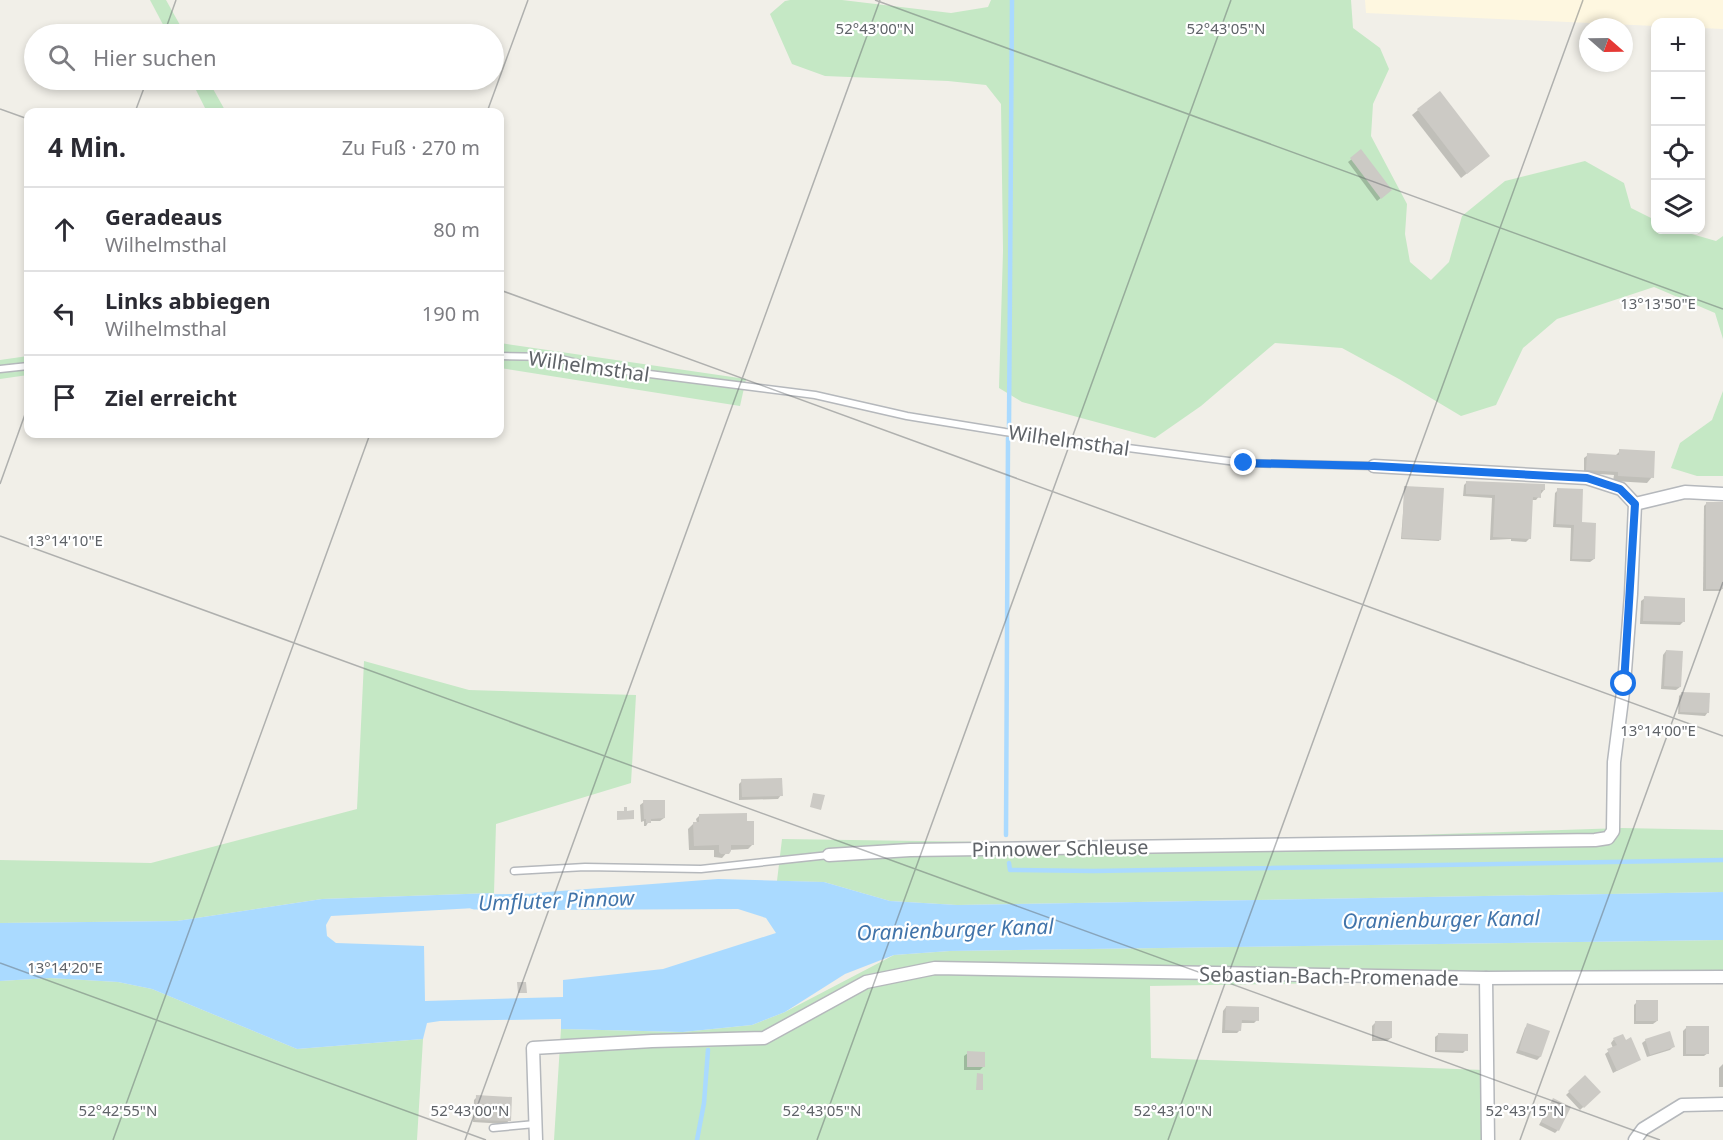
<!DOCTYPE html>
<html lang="de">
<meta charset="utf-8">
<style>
body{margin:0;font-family:"Noto Sans",sans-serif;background:#f2f2f3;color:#2b2b33}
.controls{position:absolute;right:18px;top:18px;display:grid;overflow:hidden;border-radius:12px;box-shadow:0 3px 9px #0003}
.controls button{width:54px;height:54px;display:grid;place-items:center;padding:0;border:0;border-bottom:2px solid #e1e1e2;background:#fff;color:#2b2b33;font:30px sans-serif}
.compass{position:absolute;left:1579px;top:18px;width:54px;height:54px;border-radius:50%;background:#fff;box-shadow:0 3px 9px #0003;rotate:110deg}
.stop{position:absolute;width:18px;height:18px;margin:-14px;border:4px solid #1a73e8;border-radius:50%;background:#fff}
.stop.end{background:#1a73e8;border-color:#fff;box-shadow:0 2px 6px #0008}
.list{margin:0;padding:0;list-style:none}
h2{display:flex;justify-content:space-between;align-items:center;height:78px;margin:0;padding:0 24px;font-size:26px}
h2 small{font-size:20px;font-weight:400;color:#7c7c81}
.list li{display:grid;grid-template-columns:39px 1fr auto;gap:18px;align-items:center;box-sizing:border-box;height:84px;padding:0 24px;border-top:2px solid #e1e1e2}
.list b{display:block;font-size:22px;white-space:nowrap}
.list p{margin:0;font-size:20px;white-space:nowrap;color:#7c7c81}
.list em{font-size:20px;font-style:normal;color:#7c7c81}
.icon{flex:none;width:33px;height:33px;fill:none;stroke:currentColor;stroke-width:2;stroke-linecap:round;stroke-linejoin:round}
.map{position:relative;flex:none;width:1723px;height:1140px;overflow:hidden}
.search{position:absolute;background:#fff;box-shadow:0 3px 9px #0003;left:24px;top:24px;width:480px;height:66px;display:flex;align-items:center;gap:15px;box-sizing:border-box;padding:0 21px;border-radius:33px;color:#7c7c81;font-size:22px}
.panel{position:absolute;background:#fff;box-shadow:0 3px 9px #0003;left:24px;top:108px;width:480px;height:330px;border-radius:12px}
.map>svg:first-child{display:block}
.commercial{fill:#fef7e0}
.green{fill:#c5e8c5}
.water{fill:#aadaff}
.shadow{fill:#0003}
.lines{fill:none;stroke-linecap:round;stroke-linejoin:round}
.stream{stroke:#aadaff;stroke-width:4.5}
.canal{stroke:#aadaff;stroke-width:15}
.building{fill:#cccac5}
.lane-casing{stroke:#b5b8bc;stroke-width:9}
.street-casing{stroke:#b5b8bc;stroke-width:15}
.lane{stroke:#fff;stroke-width:6}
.street{stroke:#fff;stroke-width:12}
.route{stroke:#1a73e8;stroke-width:8}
.ticks{fill:none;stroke:#5f6368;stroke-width:1.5;stroke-opacity:0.45}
.labels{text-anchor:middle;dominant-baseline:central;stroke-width:4.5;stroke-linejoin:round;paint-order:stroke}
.street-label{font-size:20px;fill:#5f6368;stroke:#fff}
.water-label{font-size:21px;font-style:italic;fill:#4174aa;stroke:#fff}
.ticks-label{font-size:15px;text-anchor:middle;fill:#5f6368;stroke:#fff;stroke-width:4.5;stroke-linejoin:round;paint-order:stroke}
</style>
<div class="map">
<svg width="1723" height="1140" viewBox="0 0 1723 1140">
<rect width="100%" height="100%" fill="#f1efe8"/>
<polygon class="commercial" points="1365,0 1723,0 1723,29 1701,28 1700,22 1656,22 1655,26 1366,13"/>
<g class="green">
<polygon points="150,0 166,0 185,34 168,34"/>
<polygon points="790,0 842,0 951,13 988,7 991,0 1351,0 1353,28 1380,48 1389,69 1373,104 1371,136 1407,204 1405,234 1410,262 1431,280 1449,262 1462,216 1505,181 1585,161 1624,183 1631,208 1655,220 1656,230 1678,230 1716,241 1723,236 1723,339 1715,313 1654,287 1557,319 1523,348 1496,405 1461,416 1399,379 1342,348 1275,343 1201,406 1155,438 1022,402 999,388 1003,251 1001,104 986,85 948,81 825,76 792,64 770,14 785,1"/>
<polygon points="191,80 208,80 226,112 207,112"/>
<polygon points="500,343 746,379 740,406 500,368"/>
<polygon points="28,356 28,375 0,379 0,360"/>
<polygon points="1723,391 1723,476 1697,476 1671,468 1680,443 1712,420"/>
<polygon points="364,661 469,690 636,695 631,783 496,824 494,893 322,899 177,921 0,923 0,860 151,863 357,809"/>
<polygon points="1622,828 1723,830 1723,892 957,905 890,901 824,882 777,881 782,839 990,842 1025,848"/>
<polygon points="1723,940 1723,977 1150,986 1151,1058 1484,1070 1485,1140 554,1140 561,1029 683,1032 752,1025 785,1012 894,955 950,951"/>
<polygon points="50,978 118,982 152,989 297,1049 423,1039 417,1140 0,1140 0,981"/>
</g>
<polygon class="water" points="718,879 824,882 890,901 957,905 1723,892 1723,940 950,951 894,955 845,974 785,1012 752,1025 683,1032 561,1029 561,1019 440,1021 427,1023 423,1039 297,1049 152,989 118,982 50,978 0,981 0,923 177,921 322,899 494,893 493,907 331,916 326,925 327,936 336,943 424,946 425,1001 563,997 563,980 663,969 776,933 766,918 738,909 533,910 534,893"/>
<g class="shadow">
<polygon points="1418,110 1483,161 1461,178 1412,115"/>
<polygon points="1361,152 1387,193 1377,201 1348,162"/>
<polygon points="1620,451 1652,477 1647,483 1613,481 1614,475 1584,473 1584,458 1588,455 1615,456"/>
<polygon points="1467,482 1544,490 1536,500 1531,500 1530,538 1526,542 1511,541 1511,539 1490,540 1492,498 1463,496 1464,485"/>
<polygon points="1405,487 1440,539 1439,541 1401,539"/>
<polygon points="1558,490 1580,524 1594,559 1590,562 1570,561 1571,528 1553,527 1555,493"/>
<polygon points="1707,503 1723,503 1723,588 1720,591 1703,591 1704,506"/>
<polygon points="1645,598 1683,622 1680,625 1640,624 1641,601"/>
<polygon points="1666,651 1680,687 1676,690 1661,689 1663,655"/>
<polygon points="1682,693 1708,712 1705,716 1678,714 1679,696"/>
<polygon points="742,781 781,795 778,799 739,800 739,784"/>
<polygon points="644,802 664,818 660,821 649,821 646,826 644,826 644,821 641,822 640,805"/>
<polygon points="700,815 753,844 748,849 729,850 722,858 714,857 714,850 689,850 688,829 694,823 697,823 696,819"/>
<polygon points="1637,1002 1657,1021 1653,1024 1634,1024 1634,1005"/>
<polygon points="1226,1007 1257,1020 1254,1023 1240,1023 1240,1030 1237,1033 1222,1033 1223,1011"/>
<polygon points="1375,1023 1391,1038 1387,1041 1372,1041 1372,1026"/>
<polygon points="1528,1025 1548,1032 1540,1057 1537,1060 1516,1053 1525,1028"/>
<polygon points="1686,1028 1708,1053 1704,1056 1683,1056 1683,1031"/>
<polygon points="1439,1034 1466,1050 1463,1053 1435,1052 1435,1037"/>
<polygon points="1614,1039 1639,1059 1613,1073 1605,1054 1613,1048 1611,1043"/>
<polygon points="1646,1040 1673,1047 1670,1050 1647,1057 1642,1043"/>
<polygon points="968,1053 983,1067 980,1070 964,1070 964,1056"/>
<polygon points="1723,1064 1723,1087 1719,1087 1719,1068"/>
<polygon points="1585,1077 1599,1092 1580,1110 1566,1095"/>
<polygon points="477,1097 509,1120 506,1124 473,1122 474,1100"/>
<polygon points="1553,1100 1558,1130 1555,1133 1539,1125"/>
</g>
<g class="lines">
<g class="stream">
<polyline points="1009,426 1012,0"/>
<polyline points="1006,835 1008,438"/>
<polyline points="1009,863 1010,870 1094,871 1723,860"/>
<polyline points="697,1140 704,1103 708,1050"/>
</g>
<polyline class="canal" points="474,902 552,901"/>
</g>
<g class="building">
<polygon points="1440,91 1490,156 1467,174 1417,109"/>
<polygon points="1361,149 1392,190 1381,199 1350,158"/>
<polygon points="1619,449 1655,451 1654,478 1618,476 1618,472 1586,470 1587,453 1619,455"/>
<polygon points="1466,481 1545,484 1545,490 1541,490 1541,498 1533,497 1531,539 1493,537 1495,495 1466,494"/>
<polygon points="1404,486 1444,488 1441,540 1402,538"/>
<polygon points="1557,488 1583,489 1582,522 1596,523 1595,559 1572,559 1574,525 1556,524"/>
<rect x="1706" y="502" width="17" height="87"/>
<polygon points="1644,596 1685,598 1685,622 1643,621"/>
<polygon points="1666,650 1683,651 1681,687 1664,686"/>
<polygon points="1681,692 1710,693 1709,713 1680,712"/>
<polygon points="782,778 783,796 742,797 741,779"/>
<polygon points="813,793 825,795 821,810 810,807"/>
<polygon points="643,800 665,800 665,818 651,819 651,823 646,823 646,819 644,819"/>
<polygon points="624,807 627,807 627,811 634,810 634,819 617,820 617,811 624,811"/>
<polygon points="747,813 747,821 754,821 754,845 731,845 731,851 729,854 721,854 719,852 719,845 694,846 693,822 699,822 699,814"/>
<polygon points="517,982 526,982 527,993 518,993"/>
<rect x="1636" y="1000" width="22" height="21"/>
<polygon points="1226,1006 1259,1007 1259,1021 1242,1020 1241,1031 1225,1030"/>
<polygon points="1375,1021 1392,1021 1392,1038 1374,1038"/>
<polygon points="1527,1023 1550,1031 1541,1057 1519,1050"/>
<rect x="1686" y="1026" width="23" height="28"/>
<polygon points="1670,1031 1675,1047 1650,1055 1645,1039"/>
<polygon points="1438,1033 1468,1034 1468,1051 1437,1050"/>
<polygon points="1623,1034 1626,1040 1631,1037 1641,1060 1617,1071 1607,1049 1617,1045 1613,1038"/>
<polygon points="967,1051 985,1052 985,1067 967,1067"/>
<polygon points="977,1073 983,1074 983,1090 976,1090"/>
<polygon points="1585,1075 1601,1092 1584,1108 1568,1091"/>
<polygon points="476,1095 512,1097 511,1121 475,1120"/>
<polygon points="1553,1098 1571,1107 1559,1131 1541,1122"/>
</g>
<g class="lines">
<g class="lane-casing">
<g id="lane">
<polyline points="500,356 553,357 594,367 815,395 907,416 1005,432 1244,463 1374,466"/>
<polyline points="0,369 28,366"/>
<polyline points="514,871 585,867 701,869 829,855"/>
<polyline points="493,1128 535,1124"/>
</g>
</g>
<g class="street-casing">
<g id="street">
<polyline points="1635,504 1685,492 1723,494"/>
<polyline points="829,855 910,850 1595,840 1608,838 1613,831 1614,762 1624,684 1631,594 1635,504 1621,489 1587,478 1374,466"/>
<polyline points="1486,978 1488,1140"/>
<polyline points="536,1140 533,1048 652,1041 764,1038 866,982 935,968 1486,978 1723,977"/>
<polyline points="1635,1140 1643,1129 1682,1105 1723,1104"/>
</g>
</g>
<use href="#lane" class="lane"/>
<use href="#street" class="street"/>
</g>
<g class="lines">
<polyline class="route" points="1244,463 1374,466 1587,478 1620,489 1635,504 1624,684"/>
</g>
<path class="ticks" d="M875,0L1723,309M164,34L176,0M0,109L28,119M135,112L147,80M487,112L528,0M500,290L1723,736M0,484L28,406M0,536L1660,1140M0,963L486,1140M113,1140L370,434M465,1140L880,0M817,1140L1231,0M1168,1140L1583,0M1520,1140L1723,582"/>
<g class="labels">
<g class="street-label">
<text transform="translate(589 366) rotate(8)">Wilhelmsthal</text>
<text transform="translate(1069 440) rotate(8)">Wilhelmsthal</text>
<text transform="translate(1060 848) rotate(-1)">Pinnower Schleuse</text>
<text transform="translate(1329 976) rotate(1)">Sebastian-Bach-Promenade</text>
</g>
<g class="water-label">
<text transform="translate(556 900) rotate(-2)">Umfluter Pinnow</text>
<text transform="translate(1441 919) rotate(-1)">Oranienburger Kanal</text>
<text transform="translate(955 929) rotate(-2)">Oranienburger Kanal</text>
</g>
</g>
<g class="ticks-label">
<text x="875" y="34">52°43'00"N</text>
<text x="1226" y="34">52°43'05"N</text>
<text x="1658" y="309">13°13'50"E</text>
<text x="65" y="546">13°14'10"E</text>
<text x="1658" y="736">13°14'00"E</text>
<text x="65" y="973">13°14'20"E</text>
<text x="118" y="1116">52°42'55"N</text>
<text x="470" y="1116">52°43'00"N</text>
<text x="822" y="1116">52°43'05"N</text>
<text x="1173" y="1116">52°43'10"N</text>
<text x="1525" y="1116">52°43'15"N</text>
</g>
</svg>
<div class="controls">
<button>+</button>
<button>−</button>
<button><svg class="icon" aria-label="locate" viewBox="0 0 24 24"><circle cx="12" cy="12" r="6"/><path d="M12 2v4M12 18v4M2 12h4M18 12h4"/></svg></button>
<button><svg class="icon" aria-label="layers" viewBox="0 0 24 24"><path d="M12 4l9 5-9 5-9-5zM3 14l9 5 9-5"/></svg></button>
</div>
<svg class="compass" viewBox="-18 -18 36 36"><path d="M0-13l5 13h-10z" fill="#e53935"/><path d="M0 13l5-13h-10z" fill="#7c7c81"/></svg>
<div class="stop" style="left:1624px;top:684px"></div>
<div class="stop end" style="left:1244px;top:463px"></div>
<div class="search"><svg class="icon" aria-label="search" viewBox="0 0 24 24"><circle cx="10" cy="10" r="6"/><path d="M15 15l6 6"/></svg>Hier suchen</div>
<section class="panel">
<h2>4 Min.<small>Zu Fuß · 270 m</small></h2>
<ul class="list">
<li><svg class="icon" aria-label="ahead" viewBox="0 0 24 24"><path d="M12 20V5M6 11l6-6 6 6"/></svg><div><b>Geradeaus</b><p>Wilhelmsthal</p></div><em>80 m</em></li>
<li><svg class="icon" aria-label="left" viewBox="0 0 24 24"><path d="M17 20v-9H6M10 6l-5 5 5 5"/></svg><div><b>Links abbiegen</b><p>Wilhelmsthal</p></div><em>190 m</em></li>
<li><svg class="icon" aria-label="arrive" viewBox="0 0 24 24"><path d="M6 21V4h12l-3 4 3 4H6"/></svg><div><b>Ziel erreicht</b></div></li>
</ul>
</section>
</div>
